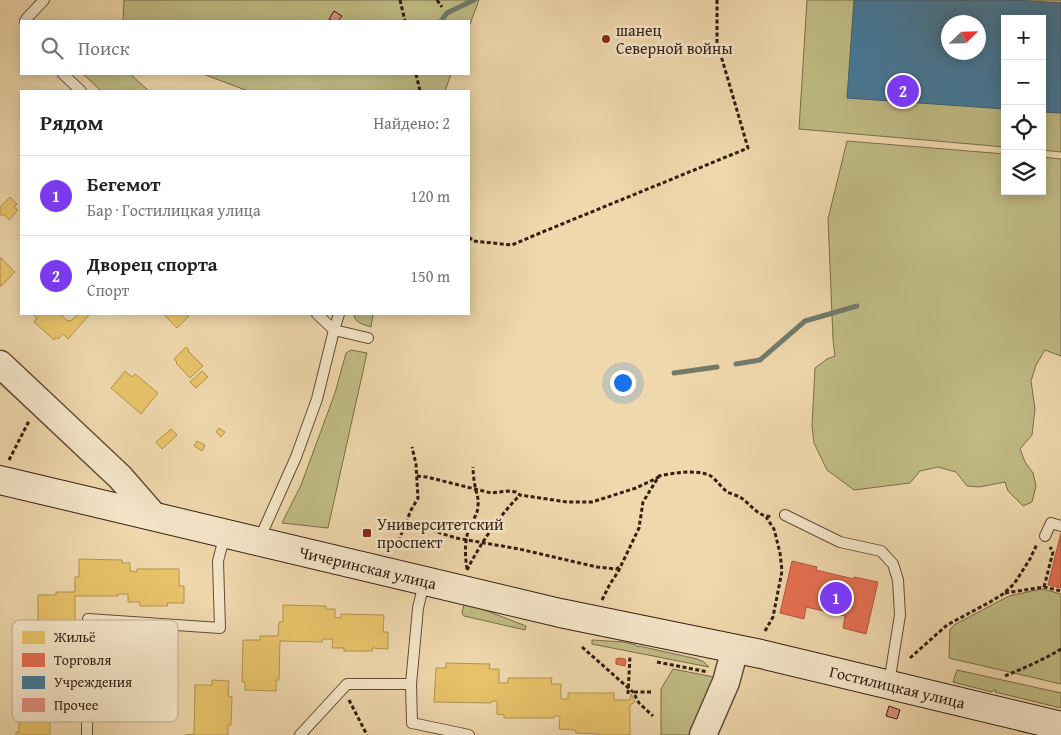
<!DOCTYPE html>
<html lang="ru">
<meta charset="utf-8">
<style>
body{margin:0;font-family:"Gentium Book Plus",serif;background:#f6f6f6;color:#202124}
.controls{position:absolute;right:15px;top:15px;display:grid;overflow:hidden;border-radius:0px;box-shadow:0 2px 12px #0003}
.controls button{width:45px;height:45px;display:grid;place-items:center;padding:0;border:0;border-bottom:1px solid #e0e0e0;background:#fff;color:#202124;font:25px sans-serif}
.compass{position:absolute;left:941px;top:15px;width:45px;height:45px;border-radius:50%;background:#fff;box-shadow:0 2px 12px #0003;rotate:67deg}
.you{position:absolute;left:622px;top:382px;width:18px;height:18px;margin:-12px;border:4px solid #fff;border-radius:50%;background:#1a73e8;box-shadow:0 0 0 8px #1a73e833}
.badge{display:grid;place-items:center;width:32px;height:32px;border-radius:50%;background:#7c3aed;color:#fff;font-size:16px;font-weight:700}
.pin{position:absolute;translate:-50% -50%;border:2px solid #fff;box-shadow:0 1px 5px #0006}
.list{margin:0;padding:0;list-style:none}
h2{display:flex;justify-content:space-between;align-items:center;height:65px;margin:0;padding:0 20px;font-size:21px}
h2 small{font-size:16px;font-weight:400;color:#757577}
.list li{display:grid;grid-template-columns:32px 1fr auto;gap:15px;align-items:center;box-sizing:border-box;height:80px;padding:0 20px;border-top:1px solid #e0e0e0}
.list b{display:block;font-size:19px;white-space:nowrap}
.list p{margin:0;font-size:16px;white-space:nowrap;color:#757577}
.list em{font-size:16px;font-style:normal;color:#757577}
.icon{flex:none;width:28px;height:28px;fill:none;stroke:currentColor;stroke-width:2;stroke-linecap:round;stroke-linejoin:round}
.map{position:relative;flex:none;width:1061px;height:735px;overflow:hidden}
.search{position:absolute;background:#fff;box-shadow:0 2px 12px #0003;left:20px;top:20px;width:450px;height:55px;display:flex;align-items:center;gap:12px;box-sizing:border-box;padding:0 18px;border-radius:0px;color:#757577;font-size:19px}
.panel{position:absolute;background:#fff;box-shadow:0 2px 12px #0003;left:20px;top:90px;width:450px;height:225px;border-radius:0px}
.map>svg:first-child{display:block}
.green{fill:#c0bc84;stroke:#7a6c4b;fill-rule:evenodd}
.homes{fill:#e9c46a;stroke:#b29250}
.shops{fill:#e76f51;stroke:#b1563e}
.public{fill:#457b9d;stroke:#405f73;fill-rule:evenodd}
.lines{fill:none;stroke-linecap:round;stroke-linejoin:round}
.stream{stroke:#717b6b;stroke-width:5}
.building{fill:#e09080;stroke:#331d12}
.service-casing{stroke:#624c38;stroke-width:12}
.tertiary-casing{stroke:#624c38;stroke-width:29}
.secondary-casing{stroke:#331d12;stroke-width:30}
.path{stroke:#331d12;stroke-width:3;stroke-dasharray:4 2.5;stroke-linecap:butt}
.service{stroke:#f5e6c9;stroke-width:10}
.tertiary{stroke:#f5e6c9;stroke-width:26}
.secondary{stroke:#f5e6c9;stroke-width:28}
.poi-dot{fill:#8f2418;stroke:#f5e6c9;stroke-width:2}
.labels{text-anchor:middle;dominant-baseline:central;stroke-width:5;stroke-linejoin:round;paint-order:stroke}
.poi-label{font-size:16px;fill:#331d12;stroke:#f5e6c9;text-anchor:start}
.street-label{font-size:16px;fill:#331d12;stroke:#f5e6c9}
.key{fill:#f5e6c9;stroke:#bbaa92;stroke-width:1}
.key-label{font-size:14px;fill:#331d12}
</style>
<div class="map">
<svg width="1061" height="735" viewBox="0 0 1061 735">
<rect width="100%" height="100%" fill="#efd8ac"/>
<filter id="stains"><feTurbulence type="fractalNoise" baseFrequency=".004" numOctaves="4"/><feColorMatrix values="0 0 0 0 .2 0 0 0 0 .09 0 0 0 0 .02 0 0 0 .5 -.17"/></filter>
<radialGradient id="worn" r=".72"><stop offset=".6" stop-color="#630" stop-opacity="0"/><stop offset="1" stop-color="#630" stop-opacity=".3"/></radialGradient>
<g class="green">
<polygon points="124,0 479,0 469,27 469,21 123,21"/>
<path d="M807,0H1061V152L1042,150V19H1005V147L799,129ZM948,22H978V52H948Z"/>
<polygon points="83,74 130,74 149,91 101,91"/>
<polygon points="203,74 451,74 445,91 248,91"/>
<polygon points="847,141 1005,154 1005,191 1042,191 1042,157 1061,159 1061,356 1045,350 1036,365 1031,381 1035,409 1032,435 1020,449 1025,462 1033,473 1036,486 1032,502 1023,506 1008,491 1005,482 979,487 967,486 956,472 938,467 920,471 910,483 854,490 827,470 814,443 812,426 815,368 827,359 835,356 833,339 828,219"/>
<path d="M354,314H373L371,327C363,324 354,323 354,314Z"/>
<polygon points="351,350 367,353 328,528 282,523 301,485 335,393 346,353"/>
<polygon points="1042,589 1061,594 1061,684 949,658 950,630 954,625 1009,596"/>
<polygon points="464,604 477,607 526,626 525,630 464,616 462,613"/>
<polygon points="592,640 624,642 636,645 636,646 639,647 639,646 697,659 704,662 709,667 592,644"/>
<polygon points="673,669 714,677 713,683 692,735 661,735 661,689"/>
<polygon points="957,670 1061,693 1061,708 995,692 996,690 993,690 992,692 953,682"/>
</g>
<g class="homes">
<polygon points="10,197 17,204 14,207 18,210 9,220 4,214 2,216 0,214 0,207"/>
<polygon points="0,257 15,272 0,287"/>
<polygon points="32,314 60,314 68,321 72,320 78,314 90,314 68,339 63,334 58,339 56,337 54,340 34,322 37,318"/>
<polygon points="163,314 186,314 189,316 177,328"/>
<polygon points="186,347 189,350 188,351 203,366 190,378 176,363 177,362 174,359"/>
<polygon points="125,371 132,377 135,374 158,393 141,414 111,388"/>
<polygon points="202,371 208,377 196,388 190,382"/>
<polygon points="219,428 225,432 221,437 216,432"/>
<polygon points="171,429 177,435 162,449 156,442"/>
<polygon points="197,441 205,445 202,451 194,446"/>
<polygon points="79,559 122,560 122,563 130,563 130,571 137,572 137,569 179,569 179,586 184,586 184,603 167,603 168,606 140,606 140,602 128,602 128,594 118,594 118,596 75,596 75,634 72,634 72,653 41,653 41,638 38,638 38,595 56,595 56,592 75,592 75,577 79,577"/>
<polygon points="283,605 326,606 326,609 335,609 335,617 341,618 341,614 384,615 383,632 388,632 388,649 372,648 372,651 344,651 344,648 332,648 333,639 323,639 322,642 280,641 279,680 276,680 276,691 245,690 245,682 242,682 243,640 260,640 260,636 278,636 279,622 283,622"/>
<polygon points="446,663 490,664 489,669 499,669 499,683 508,683 508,678 552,678 551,684 561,684 561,699 568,699 568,693 614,693 614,700 630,700 631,694 635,702 630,705 630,735 599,735 599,734 576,733 575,730 559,729 560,716 554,716 554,718 504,718 504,715 497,714 497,701 492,701 491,703 434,702 436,668 446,668"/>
<polygon points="33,670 50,670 50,686 53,686 53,704 50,704 50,735 16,735 16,732 19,732 19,717 16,717 16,674 33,674"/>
<polygon points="212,680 229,681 228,696 232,697 231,725 228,725 228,735 185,735 194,734 195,685 212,685"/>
</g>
<g class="shops">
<polygon points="1061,533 1061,588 1048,585"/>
<polygon points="792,561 817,567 816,570 854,579 854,577 878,582 866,634 843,628 845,616 806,607 804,619 780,613"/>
<polygon points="619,658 625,659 626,661 625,666 616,664 616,659"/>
</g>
<path class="public" d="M854,0H1014L1061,3V113L1042,112V19H1005V109L847,98ZM948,22H978V52H948Z"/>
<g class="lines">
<g class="stream">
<polyline points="441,21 447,13 474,0"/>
<polyline points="736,364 760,360 805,321 857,306"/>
<polyline points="674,373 717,367"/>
</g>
</g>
<g class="building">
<polygon points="334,11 342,16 338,21 333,21 329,19"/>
<polygon points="889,706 900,710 897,719 886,716"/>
</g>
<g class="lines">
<g class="service-casing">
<g id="service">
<polyline points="25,21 27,18 44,0"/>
<polyline points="63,74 81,91"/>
<polyline points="339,314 334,330 368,338"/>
<polyline points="785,515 840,542 881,551 893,564 898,580 900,615 889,683"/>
<polyline points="1045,536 1051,523 1061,526"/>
<polyline points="259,540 296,457 317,399 334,330 317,314"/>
<polyline points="424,583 418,608 411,684 412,723 469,735"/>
<polyline points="87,735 88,619 220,628 218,561 225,534"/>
<polyline points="300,735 347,684 411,684"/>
</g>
</g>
<g class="tertiary-casing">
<g id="tertiary">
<polyline points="0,364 120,477 154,516"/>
<polyline points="703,735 726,682 735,649"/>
</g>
</g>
<g class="secondary-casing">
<g id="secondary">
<path id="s1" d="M0,480L560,613L761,654L1061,726"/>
</g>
</g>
<g class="path">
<polyline points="400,0 405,21"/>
<polyline points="437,0 442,7"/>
<polyline points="416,74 420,91"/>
<polyline points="469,237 473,241 512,245 540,233 748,148 717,42 717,0"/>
<polyline points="9,460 29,421"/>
<polyline points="417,476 427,477 491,493 507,491 516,492 520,495 567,502 592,502 636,488 659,477"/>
<polyline points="407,521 437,532 456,538 519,549 597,567 616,569 620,567"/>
<polyline points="396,547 411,510 418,498 416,464 412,447"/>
<path d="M467,569C465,556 464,539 470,527C473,519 478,514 478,505C479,498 476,493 475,486C474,480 473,473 473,467"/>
<path d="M467,570C480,544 499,516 520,495"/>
<polyline points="1044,587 1053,552 1050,547"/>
<polyline points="1005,593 1044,587 1061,591"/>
<path d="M602,600L610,584L618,572L639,528L643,502L659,476C674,473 691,470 706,474C713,475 720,486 726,491C730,494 736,495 740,497C751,504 758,518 772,516"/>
<polyline points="765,631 773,617 782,571 780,553 774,529 766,517"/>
<polyline points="582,647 633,692 639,703 653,716"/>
<polyline points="910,658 947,625 990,602 1003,594 1014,584 1030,559 1037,544"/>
<polyline points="657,662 708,672"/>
<path d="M1005,676C1024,668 1043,660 1061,649"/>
<polyline points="634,692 653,692"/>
<polyline points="628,694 630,656"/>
<polyline points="349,700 367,735"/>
</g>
<use href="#service" class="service"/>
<use href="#tertiary" class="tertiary"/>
<use href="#secondary" class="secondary"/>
</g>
<g class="poi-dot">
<circle cx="606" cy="39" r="5"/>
<rect x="362" y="528" width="10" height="10" rx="2.5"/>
</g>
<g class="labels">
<g class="poi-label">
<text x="616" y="30">шанец<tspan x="616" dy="18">Северной войны</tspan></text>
<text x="377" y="524">Университетский<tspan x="377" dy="18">проспект</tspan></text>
</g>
<g class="street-label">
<text stroke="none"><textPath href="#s1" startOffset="378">Чичеринская улица</textPath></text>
<text stroke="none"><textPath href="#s1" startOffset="921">Гостилицкая улица</textPath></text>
</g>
</g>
<rect x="12" y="620" width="166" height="102" rx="8" class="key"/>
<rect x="22" y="631" width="23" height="13" fill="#e9c46a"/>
<rect x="22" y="653" width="23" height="14" fill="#e76f51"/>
<rect x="22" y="676" width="23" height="13" fill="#457b9d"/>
<rect x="22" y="698" width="23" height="14" fill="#e09080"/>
<g class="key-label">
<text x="54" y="642">Жильё</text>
<text x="54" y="665">Торговля</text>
<text x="54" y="687">Учреждения</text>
<text x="54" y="710">Прочее</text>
</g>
<rect width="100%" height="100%" filter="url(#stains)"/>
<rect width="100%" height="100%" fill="url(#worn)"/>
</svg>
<div class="controls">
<button>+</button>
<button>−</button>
<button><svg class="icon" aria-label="locate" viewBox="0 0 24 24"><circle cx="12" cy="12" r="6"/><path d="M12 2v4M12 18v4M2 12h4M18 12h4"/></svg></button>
<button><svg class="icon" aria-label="layers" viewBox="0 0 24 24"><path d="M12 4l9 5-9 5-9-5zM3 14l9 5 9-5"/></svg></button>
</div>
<svg class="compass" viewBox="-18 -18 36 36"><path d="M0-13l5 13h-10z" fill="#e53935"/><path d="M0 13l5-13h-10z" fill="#757577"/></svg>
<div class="you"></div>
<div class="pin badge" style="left:836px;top:598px">1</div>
<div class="pin badge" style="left:903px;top:91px">2</div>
<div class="search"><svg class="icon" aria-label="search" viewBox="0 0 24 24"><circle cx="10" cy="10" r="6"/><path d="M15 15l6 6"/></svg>Поиск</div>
<section class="panel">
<h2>Рядом<small>Найдено: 2</small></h2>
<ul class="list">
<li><span class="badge">1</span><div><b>Бегемот</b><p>Бар · Гостилицкая улица</p></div><em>120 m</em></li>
<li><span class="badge">2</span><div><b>Дворец спорта</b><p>Спорт</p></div><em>150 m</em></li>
</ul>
</section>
</div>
